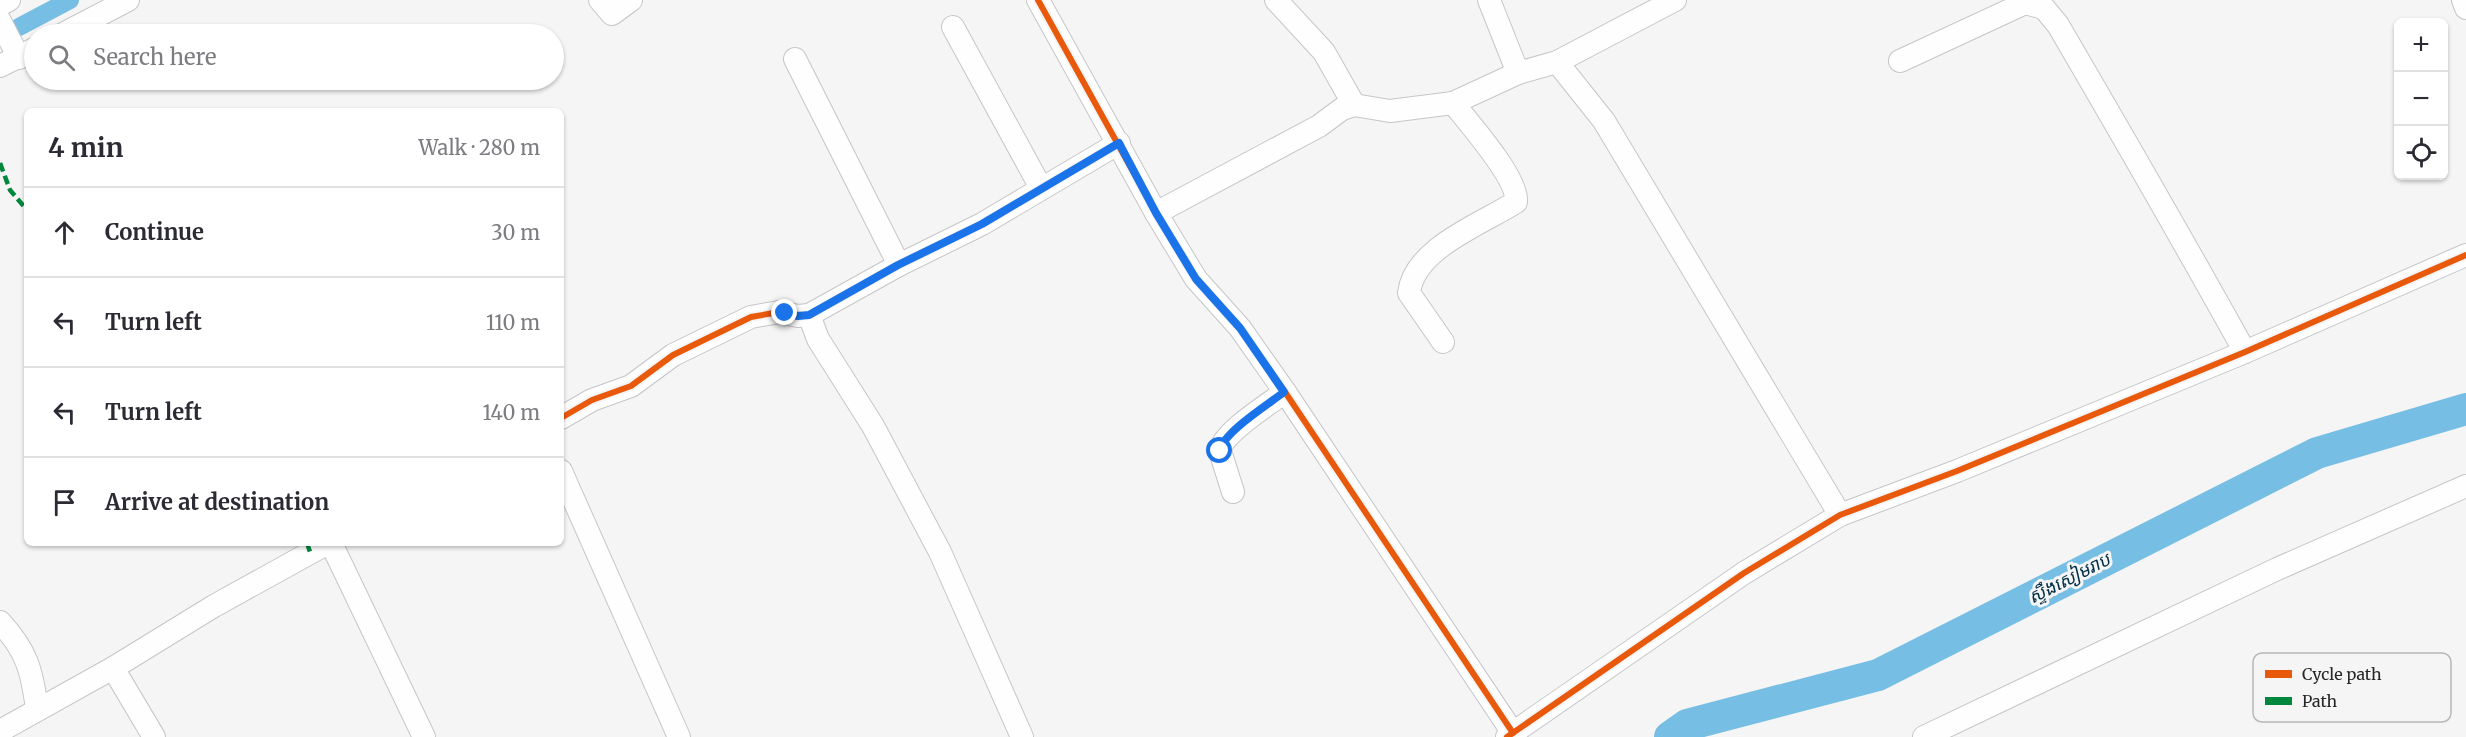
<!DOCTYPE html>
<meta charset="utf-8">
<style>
body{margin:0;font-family:Merriweather,"Noto Sans Khmer",serif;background:#f2f2f3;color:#2b2b33}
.controls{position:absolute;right:18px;top:18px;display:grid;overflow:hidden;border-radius:9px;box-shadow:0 2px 4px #0004}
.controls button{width:54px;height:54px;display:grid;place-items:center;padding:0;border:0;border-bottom:2px solid #e1e1e2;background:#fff;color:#2b2b33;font:30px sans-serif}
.stop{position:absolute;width:18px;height:18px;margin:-14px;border:4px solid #1a73e8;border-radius:50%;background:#fff}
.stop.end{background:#1a73e8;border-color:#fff;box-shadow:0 2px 6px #0008}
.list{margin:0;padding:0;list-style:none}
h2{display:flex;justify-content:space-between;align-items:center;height:78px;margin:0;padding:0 24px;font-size:26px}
h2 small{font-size:20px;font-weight:400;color:#7c7c81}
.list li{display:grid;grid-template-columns:39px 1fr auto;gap:18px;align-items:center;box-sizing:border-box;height:90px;padding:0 24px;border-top:2px solid #e1e1e2}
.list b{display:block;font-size:22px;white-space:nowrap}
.list em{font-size:20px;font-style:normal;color:#7c7c81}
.icon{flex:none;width:33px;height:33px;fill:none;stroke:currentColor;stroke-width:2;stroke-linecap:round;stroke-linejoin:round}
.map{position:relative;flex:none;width:2466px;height:737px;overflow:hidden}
.search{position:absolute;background:#fff;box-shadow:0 2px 4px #0004;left:24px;top:24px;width:540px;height:66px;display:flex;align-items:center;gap:15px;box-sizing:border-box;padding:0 21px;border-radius:33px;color:#7c7c81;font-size:22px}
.panel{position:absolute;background:#fff;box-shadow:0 2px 4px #0004;left:24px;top:108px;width:540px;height:438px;border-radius:9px}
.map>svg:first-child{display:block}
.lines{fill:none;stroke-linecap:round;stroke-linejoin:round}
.canal{stroke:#77bee4;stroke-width:18}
.river{stroke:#77bee4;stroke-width:32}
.minor-casing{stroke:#c6c6c7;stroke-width:24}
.minor{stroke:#fefefe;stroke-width:22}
.quiet{stroke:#00873e;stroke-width:4.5;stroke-dasharray:9 4.5;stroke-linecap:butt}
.cycleway-casing{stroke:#f5f5f6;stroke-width:10}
.cycleway{stroke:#e8590c;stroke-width:6}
.route{stroke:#1a73e8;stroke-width:8}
.labels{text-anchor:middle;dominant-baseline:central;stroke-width:6;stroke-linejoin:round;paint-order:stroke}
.water-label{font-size:18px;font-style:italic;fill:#023046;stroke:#f5f5f6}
.key{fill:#f5f5f6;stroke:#b7b7b8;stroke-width:1.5}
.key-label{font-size:16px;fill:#262626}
</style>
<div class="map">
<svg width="2466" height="737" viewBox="0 0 2466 737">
<rect width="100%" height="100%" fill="#f5f5f6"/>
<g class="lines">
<polyline class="canal" points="19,27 70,0"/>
<polyline class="river" points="1670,737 1687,725 1878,675 2317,453 2466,409"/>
<g class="minor-casing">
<g id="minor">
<polyline points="600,0 612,14 631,0"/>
<polyline points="1038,0 1156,213 1196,279 1240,328 1285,392 1513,733"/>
<polyline points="1276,0 1324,52 1354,105"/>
<polyline points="1489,0 1518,73"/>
<polyline points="2463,0 2466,8"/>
<polyline points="0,5 9,0"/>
<polyline points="0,21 19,58"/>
<polyline points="953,27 1041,188"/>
<polyline points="63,34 128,0"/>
<polyline points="795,59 899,265"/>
<path d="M1900,61L2025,3L2044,8L2058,25C2121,133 2184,242 2245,352"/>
<polyline points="1557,62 1604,121 1840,515"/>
<polyline points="0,66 34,49"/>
<polyline points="1156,213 1319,126 1342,109 1354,105 1390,111 1453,103 1518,73 1557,62 1675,0"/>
<polyline points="809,315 818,339 873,426 940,552 1022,737"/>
<path d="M1443,342L1409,293C1414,248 1482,224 1516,202C1519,179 1468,122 1453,103"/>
<polyline points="561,418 592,400 631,386 673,355 751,317 779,312 798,316 809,315 899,265 982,224 1119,143"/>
<polyline points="561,471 679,737"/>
<path d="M1233,492L1220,451C1222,433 1269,404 1285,392"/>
<polyline points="331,543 424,737"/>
<path d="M0,622C27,651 32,671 37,709"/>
<polyline points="113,668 154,737"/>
<polyline points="0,731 113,668 214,606 328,543"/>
<polyline points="1507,737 1744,573 1840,515 1957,471 2245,352 2466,255"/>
<polyline points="1924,737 2277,569 2466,486"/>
</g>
</g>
<use href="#minor" class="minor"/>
<g class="quiet">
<polyline points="0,163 10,190 27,210"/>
<polyline points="307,543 310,552"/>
</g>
<g class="cycleway-casing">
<g id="cycleway">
<polyline points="1038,0 1156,213 1196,279 1240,328 1285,392 1513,733"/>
<polyline points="561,418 592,400 631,386 673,355 751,317 779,312 798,316 809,315 899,265 982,224 1119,143"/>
<polyline points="1507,737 1744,573 1840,515 1957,471 2245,352 2466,255"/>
</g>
</g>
<use href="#cycleway" class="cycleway"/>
</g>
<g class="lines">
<path class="route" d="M785,313L798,316L809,315L898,265L982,224L1119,143L1156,213L1196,279L1240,328L1284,392C1269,404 1222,433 1220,451"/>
</g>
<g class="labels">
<g class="water-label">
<text transform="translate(2069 578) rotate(-27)">ស្ទឹងសៀមរាប</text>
</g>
</g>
<rect x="2253" y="653" width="198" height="69" rx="9" class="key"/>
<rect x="2265" y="670" width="27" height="8" fill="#e8590c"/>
<rect x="2265" y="697" width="27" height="8" fill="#00873e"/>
<g class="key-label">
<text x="2302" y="680">Cycle path</text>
<text x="2302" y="707">Path</text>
</g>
</svg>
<div class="controls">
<button>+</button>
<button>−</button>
<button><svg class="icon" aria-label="locate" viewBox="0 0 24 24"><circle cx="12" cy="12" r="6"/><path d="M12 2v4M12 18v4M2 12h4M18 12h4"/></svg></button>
</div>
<div class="stop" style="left:1220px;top:451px"></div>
<div class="stop end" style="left:785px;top:313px"></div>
<div class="search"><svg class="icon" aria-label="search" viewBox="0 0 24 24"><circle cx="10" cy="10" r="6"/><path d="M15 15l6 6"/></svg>Search here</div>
<section class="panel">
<h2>4 min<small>Walk · 280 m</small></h2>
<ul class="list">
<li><svg class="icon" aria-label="ahead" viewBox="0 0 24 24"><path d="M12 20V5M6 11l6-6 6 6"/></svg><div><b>Continue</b></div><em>30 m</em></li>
<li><svg class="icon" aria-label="left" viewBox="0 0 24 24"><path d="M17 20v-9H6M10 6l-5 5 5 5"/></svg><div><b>Turn left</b></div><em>110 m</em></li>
<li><svg class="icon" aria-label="left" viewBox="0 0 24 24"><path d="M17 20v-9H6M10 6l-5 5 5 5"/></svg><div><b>Turn left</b></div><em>140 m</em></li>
<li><svg class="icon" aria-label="arrive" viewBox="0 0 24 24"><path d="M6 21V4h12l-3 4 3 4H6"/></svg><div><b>Arrive at destination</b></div></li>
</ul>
</section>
</div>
